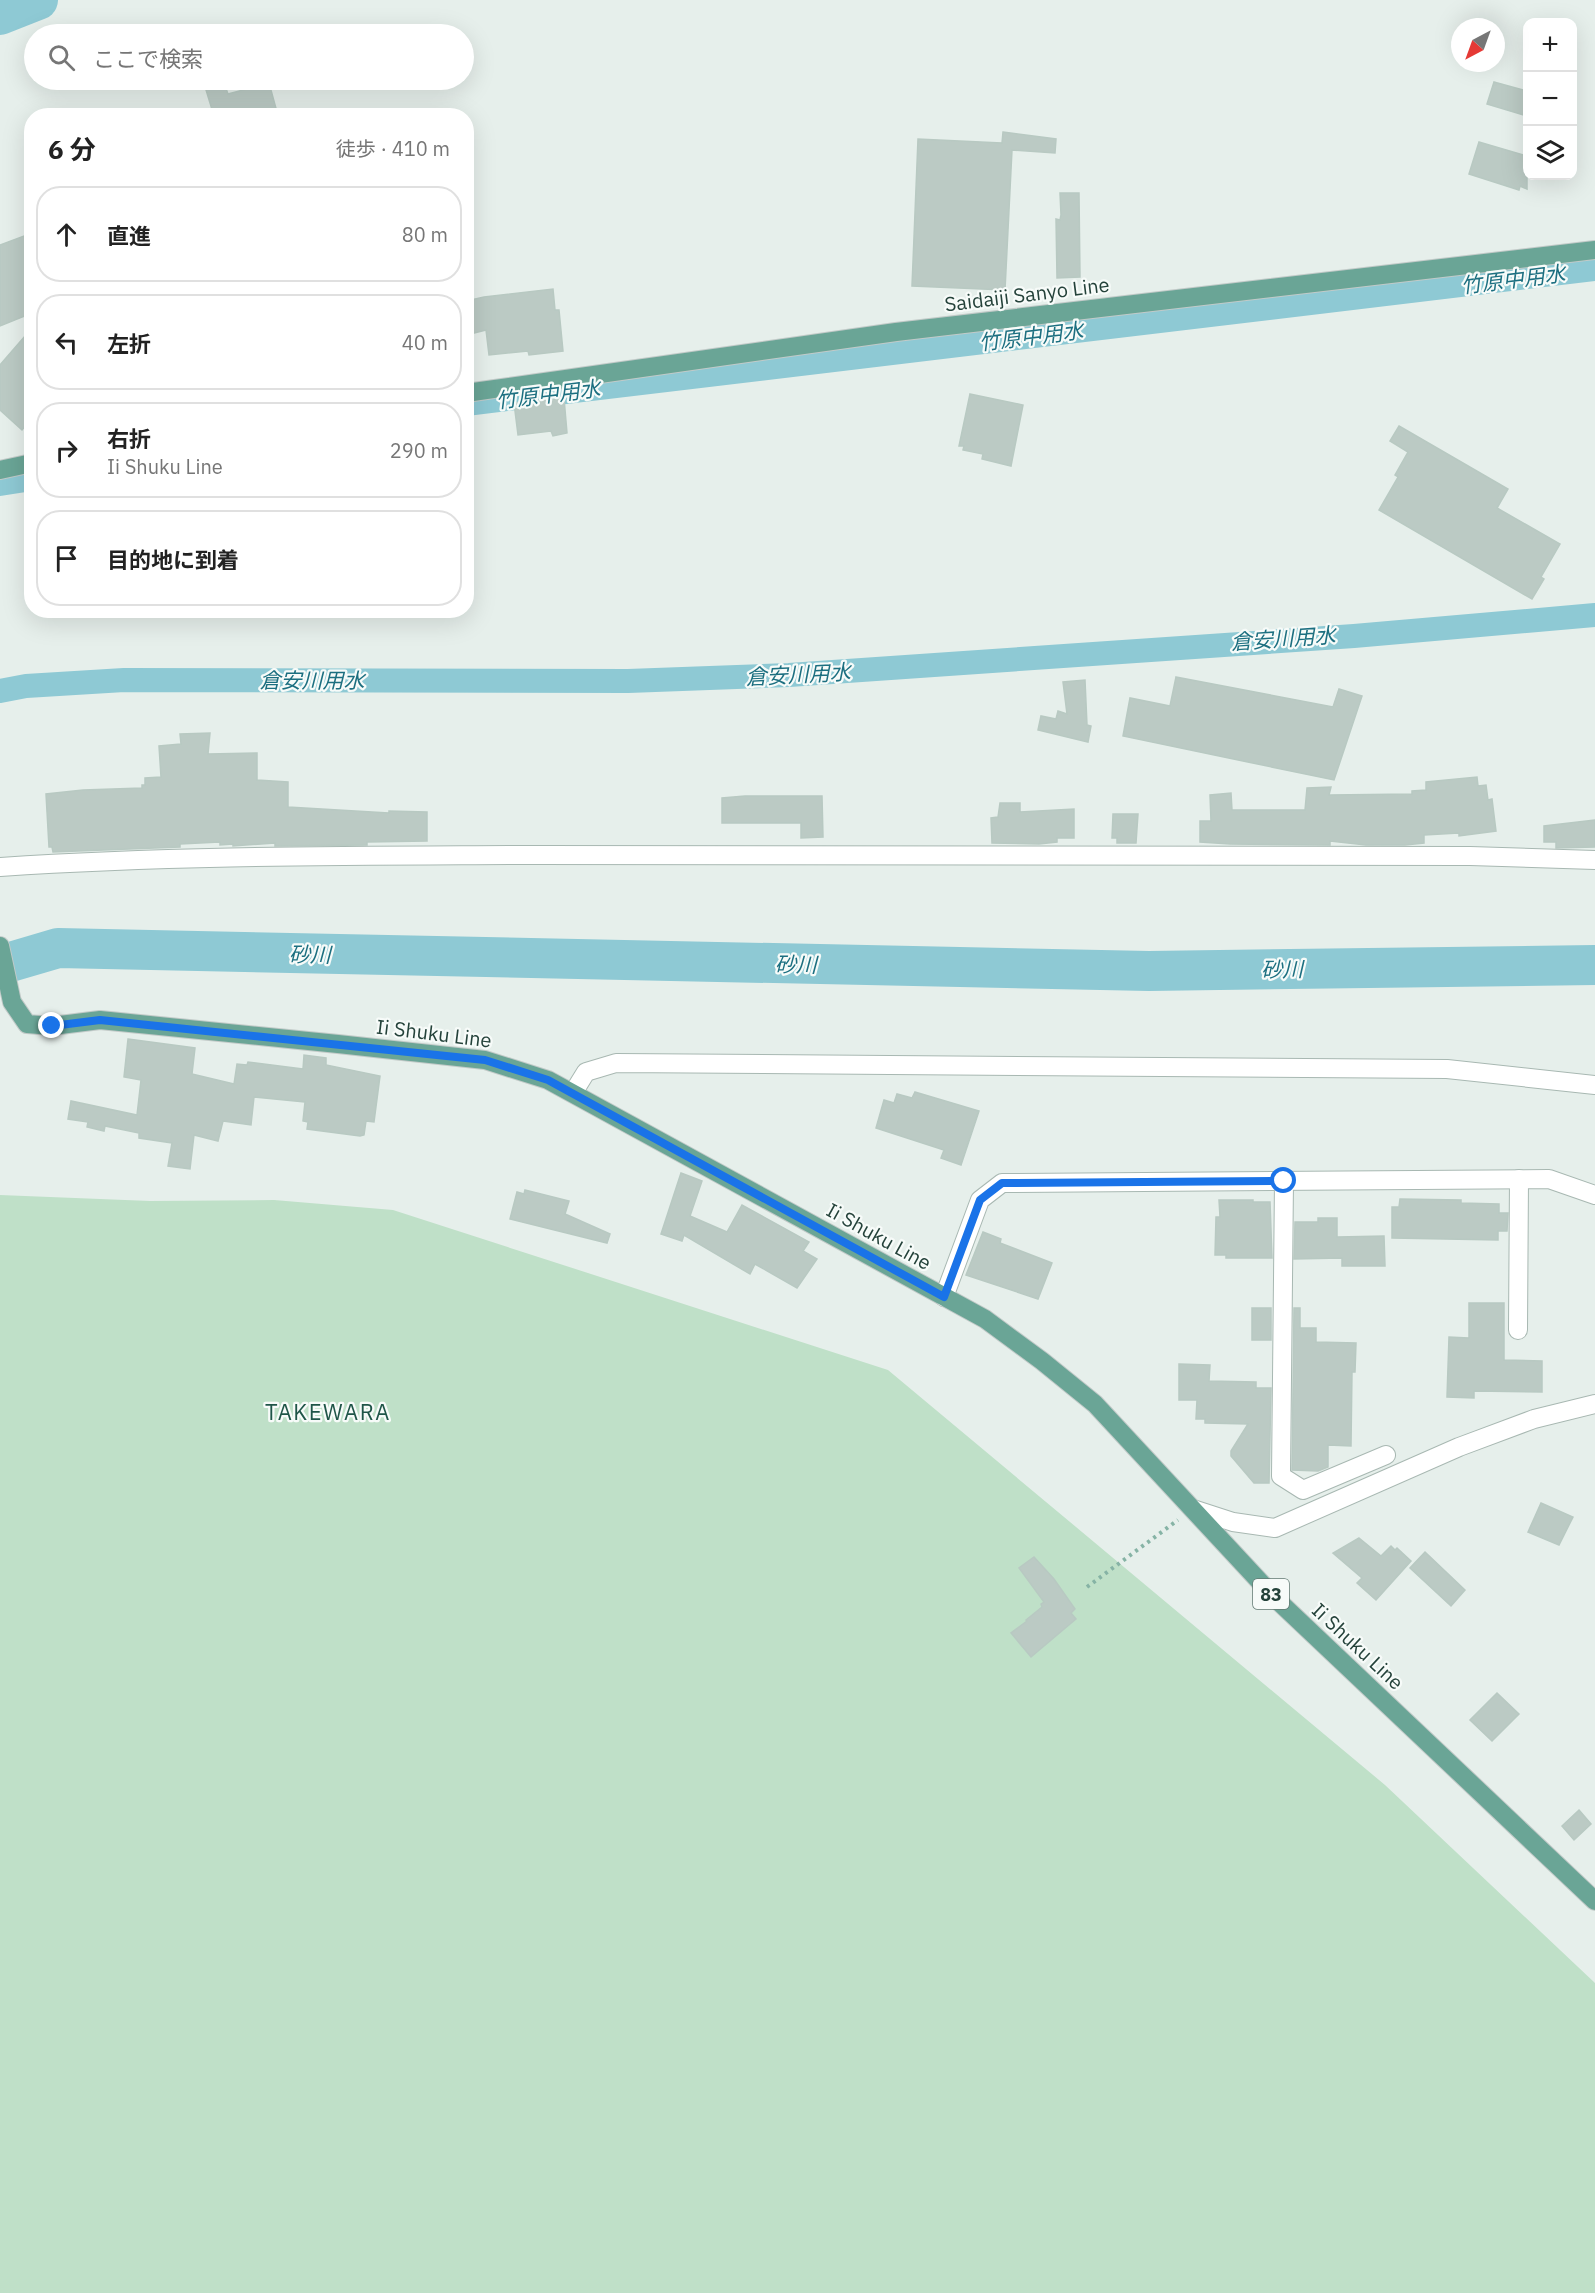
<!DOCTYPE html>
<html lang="ja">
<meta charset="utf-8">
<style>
body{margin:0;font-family:"IBM Plex Sans","Noto Sans JP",sans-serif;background:#f2f2f2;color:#222}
.controls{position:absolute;right:18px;top:18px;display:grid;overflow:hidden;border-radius:12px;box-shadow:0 6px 24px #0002}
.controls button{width:54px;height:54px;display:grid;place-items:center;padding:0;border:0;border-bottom:2px solid #e0e0e0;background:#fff;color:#222;font:30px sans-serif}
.compass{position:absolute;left:1451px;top:18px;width:54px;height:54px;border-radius:50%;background:#fff;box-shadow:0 6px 24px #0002;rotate:221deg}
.stop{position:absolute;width:18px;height:18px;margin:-14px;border:4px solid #1a73e8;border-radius:50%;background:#fff}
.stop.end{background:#1a73e8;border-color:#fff;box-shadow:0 2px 6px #0008}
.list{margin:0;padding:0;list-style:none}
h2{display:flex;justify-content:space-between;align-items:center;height:78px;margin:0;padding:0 24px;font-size:26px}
h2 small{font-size:20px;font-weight:400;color:#767676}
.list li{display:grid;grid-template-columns:39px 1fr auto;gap:18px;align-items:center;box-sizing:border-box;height:96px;margin:0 12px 12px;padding:0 12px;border:2px solid #e0e0e0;border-radius:24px}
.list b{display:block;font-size:22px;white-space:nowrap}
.list p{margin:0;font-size:20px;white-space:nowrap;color:#767676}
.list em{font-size:20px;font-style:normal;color:#767676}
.icon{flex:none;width:33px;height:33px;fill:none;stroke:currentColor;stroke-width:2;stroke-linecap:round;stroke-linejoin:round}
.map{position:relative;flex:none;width:1595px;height:2293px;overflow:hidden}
.search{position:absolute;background:#fff;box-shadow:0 6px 24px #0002;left:24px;top:24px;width:450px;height:66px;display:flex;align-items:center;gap:15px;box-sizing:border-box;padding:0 21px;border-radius:33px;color:#767676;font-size:22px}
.panel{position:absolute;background:#fff;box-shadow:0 6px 24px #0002;left:24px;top:108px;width:450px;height:510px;border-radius:24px}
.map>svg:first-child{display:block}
.green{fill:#bfe0c8}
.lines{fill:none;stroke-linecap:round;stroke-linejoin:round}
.canal{stroke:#8ec9d4;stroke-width:24}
.river{stroke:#8ec9d4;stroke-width:40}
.building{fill:#bbcac4;stroke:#b8c9c2;stroke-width:1.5}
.minor-casing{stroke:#a8b8b2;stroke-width:20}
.major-casing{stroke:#c2cac8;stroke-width:20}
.path{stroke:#86b3a5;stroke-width:4;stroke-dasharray:3 4.5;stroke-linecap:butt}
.minor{stroke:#fff;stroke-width:18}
.major{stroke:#6aa596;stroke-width:18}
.route{stroke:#1a73e8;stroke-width:8}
.labels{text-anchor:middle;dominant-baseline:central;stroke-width:4.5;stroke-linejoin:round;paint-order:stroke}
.shield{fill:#f7fbf9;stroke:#637a73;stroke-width:1.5}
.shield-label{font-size:18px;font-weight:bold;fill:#24423a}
.street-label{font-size:20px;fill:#24423a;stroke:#f7fbf9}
.water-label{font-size:21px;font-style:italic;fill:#1c6f80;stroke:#f7fbf9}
.quarter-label{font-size:22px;letter-spacing:1.5px;fill:#1f5548;stroke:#f7fbf9}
</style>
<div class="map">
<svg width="1595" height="2293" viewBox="0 0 1595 2293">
<rect width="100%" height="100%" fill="#e6efeb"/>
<polygon class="green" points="0,1195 150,1201 274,1200 393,1210 888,1370 1385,1785 1595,1983 1595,2293 0,2293"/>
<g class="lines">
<g class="canal">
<polyline points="466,404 1595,269"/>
<polyline points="0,484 32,479"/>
<polyline points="0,691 26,686 124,680 628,681 789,675 1354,636 1595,615"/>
</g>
<g class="river">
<polyline points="0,15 38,0"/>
<polyline points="0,965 58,948 1149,971 1595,965"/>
</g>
</g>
<g class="building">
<polygon points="203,80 223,80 228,94 269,83 277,112 265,116 214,116"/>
<polygon points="1494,82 1527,91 1527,116 1487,104"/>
<polygon points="1003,132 1056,139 1055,153 1012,150 1005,290 912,286 918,139 1002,143"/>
<polygon points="1479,142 1527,156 1527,189 1520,186 1519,190 1469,174"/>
<polygon points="1060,193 1079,193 1080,277 1057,278 1056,219 1060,220 1061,215"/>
<polygon points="32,233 32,313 0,326 0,245"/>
<polygon points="553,289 555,310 559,310 563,351 529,355 528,351 489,355 486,330 470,334 466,318 466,301 484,297"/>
<polygon points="32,328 32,418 22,430 0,410 0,365"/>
<polygon points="970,394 1023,405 1011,466 982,459 983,454 963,450 964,446 959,446"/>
<polygon points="564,398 567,433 553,436 551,431 518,435 514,403"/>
<polygon points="1399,426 1508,489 1497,508 1560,544 1541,577 1544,579 1532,599 1379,510 1398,477 1395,475 1408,452 1390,441"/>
<polygon points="1176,677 1333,707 1339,689 1362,696 1334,780 1123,736 1130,698 1170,706"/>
<polygon points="1085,680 1087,725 1091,726 1088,742 1038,730 1041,716 1056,719 1058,711 1067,714 1063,682"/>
<polygon points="210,733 208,754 257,753 257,780 288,782 288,807 389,813 389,811 427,812 427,841 367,842 367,845 275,846 275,843 233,846 233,844 220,845 220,842 180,844 180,847 53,852 52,847 49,847 46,794 83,790 142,788 142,785 145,785 145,778 161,777 159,746 181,744 180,734"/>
<polygon points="1477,777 1478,786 1486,785 1488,800 1492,799 1496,831 1459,836 1459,833 1424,835 1424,843 1405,845 1366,845 1330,841 1330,845 1230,844 1200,842 1200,821 1211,821 1210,795 1231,793 1232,810 1305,810 1307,788 1331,787 1329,795 1412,794 1412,791 1426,790 1426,782"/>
<polygon points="745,796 822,796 823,837 801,838 801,823 722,823 722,798"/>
<polygon points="1000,803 1020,803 1020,812 1074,809 1074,838 1057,838 1057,842 1039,844 992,843 991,818 998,817"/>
<polygon points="1113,814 1138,814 1136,843 1117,843 1117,838 1112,838"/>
<polygon points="1595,820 1595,847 1556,848 1556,842 1544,842 1544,826"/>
<polygon points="128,1039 195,1048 192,1074 234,1084 237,1064 247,1065 248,1062 303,1069 304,1055 326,1058 326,1065 380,1076 374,1122 366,1121 364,1135 360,1136 307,1129 308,1122 303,1121 305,1102 254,1097 251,1125 223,1121 218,1141 194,1135 190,1169 168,1166 172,1143 139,1138 139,1133 105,1126 104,1131 87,1127 88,1122 68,1119 71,1101 137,1115 141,1080 124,1077"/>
<polygon points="915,1092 979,1111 961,1165 941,1158 944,1150 876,1128 884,1100 894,1103 897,1094 912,1098"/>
<polygon points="681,1173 702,1181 690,1216 727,1232 742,1205 809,1242 803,1251 817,1259 797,1288 755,1264 750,1274 684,1235 682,1241 661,1234"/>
<polygon points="525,1190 569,1201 565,1214 610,1234 607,1243 510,1219 517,1192 524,1194"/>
<polygon points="1400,1199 1461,1200 1461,1203 1499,1204 1499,1213 1508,1213 1507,1231 1498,1231 1498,1240 1392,1238 1392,1207 1399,1207"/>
<polygon points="1219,1200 1253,1200 1253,1202 1270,1202 1272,1258 1226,1258 1226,1255 1215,1255 1216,1217 1220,1217"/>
<polygon points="1318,1218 1337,1218 1337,1237 1384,1236 1385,1266 1342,1266 1342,1258 1294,1259 1295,1222 1318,1222"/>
<polygon points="983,1232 1001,1239 1000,1243 1052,1263 1038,1299 966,1275"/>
<polygon points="1469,1303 1504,1303 1504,1360 1542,1361 1542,1392 1474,1391 1474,1398 1447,1397 1449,1337 1469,1338"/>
<rect x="1252" y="1308" width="19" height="32"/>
<polygon points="1294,1308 1300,1308 1300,1328 1316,1328 1316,1342 1356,1343 1355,1372 1352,1372 1351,1446 1328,1445 1328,1467 1318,1471 1292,1470"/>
<polygon points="1179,1364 1210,1365 1209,1381 1256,1382 1256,1388 1271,1388 1269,1483 1254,1483 1231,1456 1231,1451 1248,1424 1205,1423 1205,1419 1196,1419 1197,1400 1179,1400"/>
<polygon points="1541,1503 1573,1517 1559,1545 1528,1532"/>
<polygon points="1359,1538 1381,1556 1391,1546 1395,1550 1397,1548 1411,1561 1376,1600 1357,1583 1362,1578 1333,1553"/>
<polygon points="1425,1552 1465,1590 1451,1606 1410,1568"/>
<polygon points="1034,1557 1054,1579 1075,1609 1071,1613 1076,1619 1031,1657 1011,1633 1027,1621 1026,1620 1042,1607 1041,1604 1044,1602 1019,1568"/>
<polygon points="1497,1693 1519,1714 1492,1741 1470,1720"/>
<polygon points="1579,1810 1591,1824 1574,1840 1562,1826"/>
</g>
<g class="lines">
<g class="minor-casing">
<g id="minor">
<path d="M0,867C177,855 355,856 532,855C845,853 1158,856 1470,856L1595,860"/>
<polyline points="573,1093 586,1072 616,1063 1447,1069 1595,1085"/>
<polyline points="1284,1181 1281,1476 1303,1490 1386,1455"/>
<polyline points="944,1297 980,1200 1002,1183 1549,1179 1595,1195"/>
<polyline points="1518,1330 1519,1179"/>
<polyline points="1193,1509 1233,1522 1275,1528 1459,1447 1534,1419 1595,1404"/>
</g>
</g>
<g class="major-casing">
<g id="major">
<polyline points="466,393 896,332 1595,250"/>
<polyline points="0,470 32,463"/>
<polyline points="0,946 12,1002 27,1024 52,1026 100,1020 338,1044 485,1060 548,1080 985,1319 1042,1361 1095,1404 1275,1598 1595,1901"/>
</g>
</g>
<polyline class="path" points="1087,1587 1178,1520"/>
<use href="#minor" class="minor"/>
<use href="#major" class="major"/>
</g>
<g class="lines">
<polyline class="route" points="52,1026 100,1020 485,1060 548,1080 944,1297 980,1200 1002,1183 1284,1181"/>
</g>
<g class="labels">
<rect class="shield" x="1253" y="1579" width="36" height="30" rx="4.5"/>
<g class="shield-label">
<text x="1271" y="1594">83</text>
</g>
<g class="street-label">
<text transform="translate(1027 294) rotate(-7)">Saidaiji Sanyo Line</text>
<text transform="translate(434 1033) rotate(7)">Ii Shuku Line</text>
<text transform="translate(879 1236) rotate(29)">Ii Shuku Line</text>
<text transform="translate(1358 1646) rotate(43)">Ii Shuku Line</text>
</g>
<g class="water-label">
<text transform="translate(1513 279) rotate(-7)">竹原中用水</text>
<text transform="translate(1031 336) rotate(-7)">竹原中用水</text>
<text transform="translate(548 394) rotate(-7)">竹原中用水</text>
<text transform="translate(1283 638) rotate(-4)">倉安川用水</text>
<text transform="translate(798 674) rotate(-3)">倉安川用水</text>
<text x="312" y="680">倉安川用水</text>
<text transform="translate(310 954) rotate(1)">砂川</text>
<text transform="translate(796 964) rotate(1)">砂川</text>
<text transform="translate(1282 969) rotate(-1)">砂川</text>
</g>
<g class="quarter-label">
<text x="328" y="1411">TAKEWARA</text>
</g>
</g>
</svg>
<div class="controls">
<button>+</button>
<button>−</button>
<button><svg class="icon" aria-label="layers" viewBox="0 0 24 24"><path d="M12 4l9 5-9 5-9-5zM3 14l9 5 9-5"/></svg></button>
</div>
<svg class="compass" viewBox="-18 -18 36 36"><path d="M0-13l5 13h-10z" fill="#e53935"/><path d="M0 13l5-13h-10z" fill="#767676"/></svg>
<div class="stop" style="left:1284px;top:1181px"></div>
<div class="stop end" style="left:52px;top:1026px"></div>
<div class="search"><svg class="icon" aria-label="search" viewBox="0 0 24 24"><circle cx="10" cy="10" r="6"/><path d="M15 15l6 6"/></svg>ここで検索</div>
<section class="panel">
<h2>6 分<small>徒歩 · 410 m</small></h2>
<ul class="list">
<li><svg class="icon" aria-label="ahead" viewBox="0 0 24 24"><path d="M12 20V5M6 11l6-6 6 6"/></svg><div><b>直進</b></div><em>80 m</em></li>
<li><svg class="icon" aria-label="left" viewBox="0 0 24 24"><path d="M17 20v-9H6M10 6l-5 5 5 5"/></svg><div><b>左折</b></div><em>40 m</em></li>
<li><svg class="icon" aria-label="right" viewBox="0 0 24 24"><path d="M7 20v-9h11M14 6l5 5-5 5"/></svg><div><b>右折</b><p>Ii Shuku Line</p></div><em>290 m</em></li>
<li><svg class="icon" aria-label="arrive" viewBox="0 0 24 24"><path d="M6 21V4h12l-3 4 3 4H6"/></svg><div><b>目的地に到着</b></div></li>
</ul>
</section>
</div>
